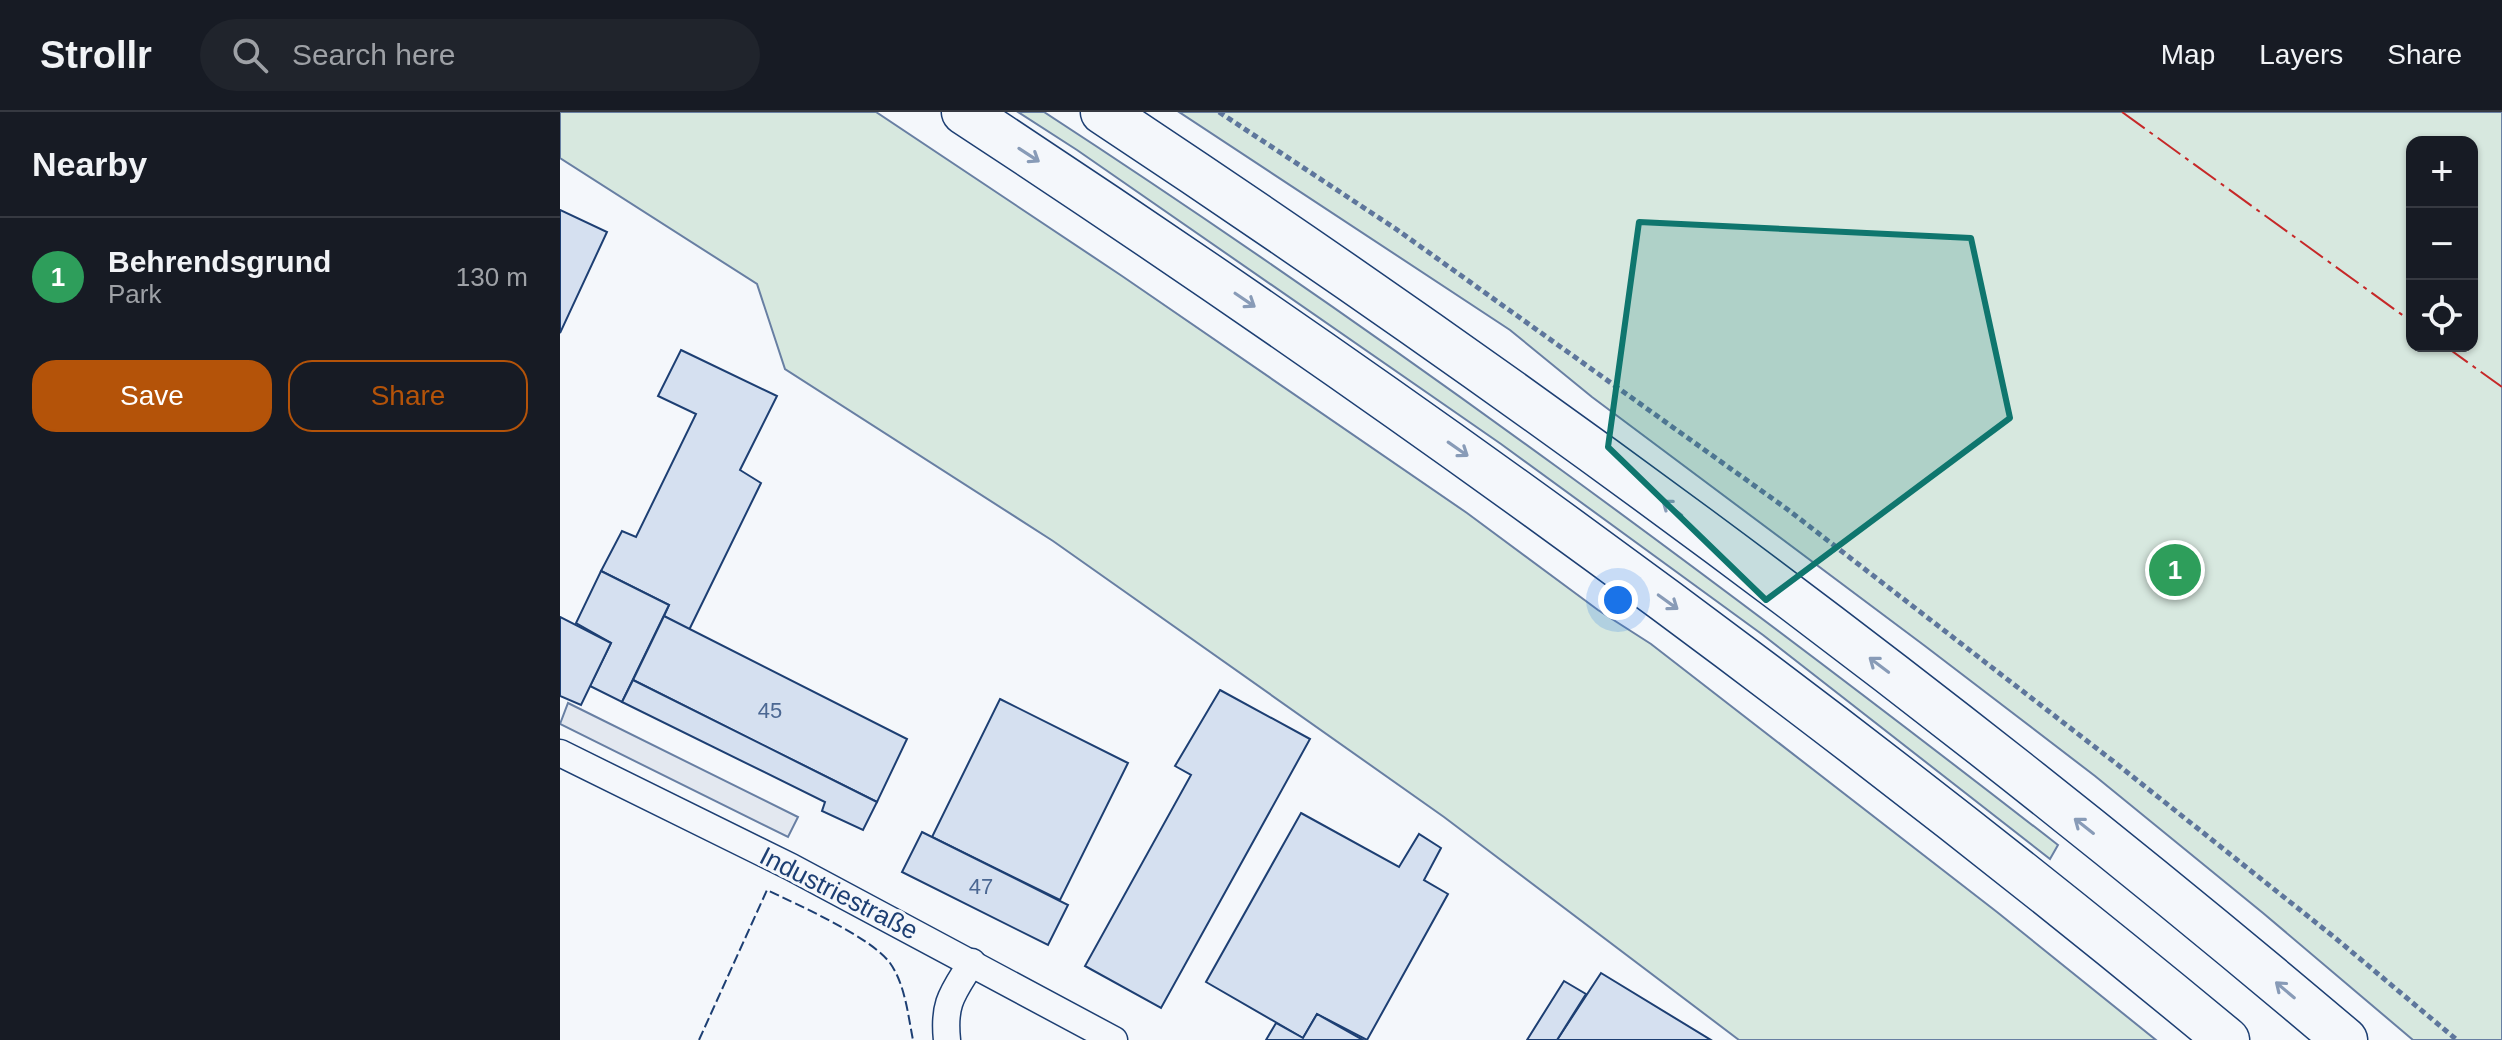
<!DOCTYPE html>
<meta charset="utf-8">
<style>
body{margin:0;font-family:Arial,sans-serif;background:#20242c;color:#f1f3f6}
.controls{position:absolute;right:24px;top:24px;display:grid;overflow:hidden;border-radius:16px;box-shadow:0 2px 6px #0004}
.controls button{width:72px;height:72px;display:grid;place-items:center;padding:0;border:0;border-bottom:2px solid #363941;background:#171b24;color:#f1f3f6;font:40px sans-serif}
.you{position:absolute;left:1058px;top:488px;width:28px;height:28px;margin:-20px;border:6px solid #fff;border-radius:50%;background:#1a73e8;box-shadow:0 0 0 12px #1a73e833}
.badge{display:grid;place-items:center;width:52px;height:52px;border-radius:50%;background:#b45309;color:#fff;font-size:26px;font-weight:700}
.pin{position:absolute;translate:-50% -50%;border:4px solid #fff;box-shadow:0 2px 8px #0006}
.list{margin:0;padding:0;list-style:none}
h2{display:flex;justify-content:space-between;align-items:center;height:104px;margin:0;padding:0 32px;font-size:34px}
h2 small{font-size:26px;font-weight:400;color:#9ea1a6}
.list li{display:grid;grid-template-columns:52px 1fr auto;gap:24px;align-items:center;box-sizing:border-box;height:120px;padding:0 32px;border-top:2px solid #363941}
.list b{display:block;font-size:30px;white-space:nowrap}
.list p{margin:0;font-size:26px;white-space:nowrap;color:#9ea1a6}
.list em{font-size:26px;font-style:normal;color:#9ea1a6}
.actions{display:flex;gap:16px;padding:24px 32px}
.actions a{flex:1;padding:18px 0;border:2px solid #b45309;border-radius:24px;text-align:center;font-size:28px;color:#b45309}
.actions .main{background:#b45309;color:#fff}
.icon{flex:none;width:44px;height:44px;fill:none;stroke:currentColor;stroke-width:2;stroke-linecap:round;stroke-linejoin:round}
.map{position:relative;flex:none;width:1942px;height:928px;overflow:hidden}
header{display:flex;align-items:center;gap:48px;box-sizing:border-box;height:112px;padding:0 40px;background:#171b24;border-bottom:2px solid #363941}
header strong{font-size:38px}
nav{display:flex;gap:44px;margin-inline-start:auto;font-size:28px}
.search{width:560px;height:72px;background:#20242c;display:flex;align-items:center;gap:20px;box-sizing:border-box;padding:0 28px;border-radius:44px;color:#9ea1a6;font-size:30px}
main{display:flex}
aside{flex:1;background:#171b24}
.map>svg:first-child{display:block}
.green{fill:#d7e8df;stroke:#687fa3;stroke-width:2;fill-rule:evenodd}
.parking{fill:#e3e8f0;stroke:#687fa3;stroke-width:2}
.building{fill:#d5e0f0;stroke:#1d3f73;stroke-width:2}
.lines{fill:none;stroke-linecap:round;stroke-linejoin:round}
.street-casing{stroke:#1d3f73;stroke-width:29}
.highway-casing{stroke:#1d3f73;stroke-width:47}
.path{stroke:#5e769c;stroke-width:5;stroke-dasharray:6 4;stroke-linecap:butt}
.street{stroke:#f4f7fb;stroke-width:26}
.highway{stroke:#f4f7fb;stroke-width:44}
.fence{stroke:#1d3f73;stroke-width:2;stroke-dasharray:10 4;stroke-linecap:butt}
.power{stroke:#c62828;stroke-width:2;stroke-dasharray:28 6 4 6;stroke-linecap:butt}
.oneway{stroke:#889bb7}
.marked{fill:#0f766e;fill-opacity:0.2;stroke:#0f766e;stroke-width:6;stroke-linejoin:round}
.labels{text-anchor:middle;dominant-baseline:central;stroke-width:6;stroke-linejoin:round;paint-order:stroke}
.number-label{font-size:22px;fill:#4b6792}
.street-label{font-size:26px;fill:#1d3f73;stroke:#f4f7fb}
</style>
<header>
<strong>Strollr</strong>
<div class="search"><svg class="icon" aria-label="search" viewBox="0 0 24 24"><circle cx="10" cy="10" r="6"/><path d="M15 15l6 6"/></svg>Search here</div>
<nav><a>Map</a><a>Layers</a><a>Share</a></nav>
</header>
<main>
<aside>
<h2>Nearby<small></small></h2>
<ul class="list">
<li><span class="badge" style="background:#2e9e5b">1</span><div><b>Behrendsgrund</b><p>Park</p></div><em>130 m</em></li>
</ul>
<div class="actions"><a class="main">Save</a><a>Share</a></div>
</aside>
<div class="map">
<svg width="1942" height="928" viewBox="0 0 1942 928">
<rect width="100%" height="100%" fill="#f4f7fb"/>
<g class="green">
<polygon points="0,0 316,0 562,164 907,401 1038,498 1091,532 1437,800 1596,928 1179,928 884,705 493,429 225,257 197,172 0,46"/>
<path d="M458,0H484C834,228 1168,477 1498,733L1490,747L1203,523L941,332L517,38Z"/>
<path d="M619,0H1942V928H1853L1703,801L1535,664L1365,534L1032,285L950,218ZM1852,30H1912V234H1852Z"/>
</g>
<polygon class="parking" points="8,591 238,705 228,725 0,612"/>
<g class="building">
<polygon points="0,98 47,120 0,221"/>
<polygon points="121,238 217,284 180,358 201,371 129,518 104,504 109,493 41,459 62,419 76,425 136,302 98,284"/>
<polygon points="41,459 109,493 62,590 30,574 51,531 16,511"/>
<polygon points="104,504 347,627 317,690 73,568"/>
<polygon points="0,505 51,531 21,593 0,584"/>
<polygon points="73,568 317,690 303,718 262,699 265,690 62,590"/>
<polygon points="660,578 750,627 601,896 525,854 631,663 615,654"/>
<polygon points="440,587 568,651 500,788 372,725"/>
<polygon points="741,701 839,755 859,722 881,736 864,768 888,782 807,928 757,902 743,926 646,870"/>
<polygon points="362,720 508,793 488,833 342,760"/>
<polygon points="1041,861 1151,928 997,928"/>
<polygon points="1004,869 1026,882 997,928 967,928"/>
<polygon points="757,902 803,928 706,928 716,911 743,926"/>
</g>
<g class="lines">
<g class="street-casing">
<g id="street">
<polyline points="0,641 231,755 554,928"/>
<path d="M387,928C383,890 393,881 412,850"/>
</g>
</g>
<g class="highway-casing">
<g id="highway">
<path d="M404,0C841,287 1264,594 1667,928"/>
<path d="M543,0C974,285 1391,594 1785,928"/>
</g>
</g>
<polyline class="path" points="659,0 836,117 1227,397 1553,649 1774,825 1897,928"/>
<use href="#street" class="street"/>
<use href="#highway" class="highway"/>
<path class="fence" d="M139,928L207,778C238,793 311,825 330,851C345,872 348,903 353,928"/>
<g class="power">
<polyline points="1562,0 1852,210"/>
<polyline points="1885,234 1942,275"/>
</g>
</g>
<defs><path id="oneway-shaft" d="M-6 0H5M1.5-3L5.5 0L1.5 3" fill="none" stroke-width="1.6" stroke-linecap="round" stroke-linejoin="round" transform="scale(2)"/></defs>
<g class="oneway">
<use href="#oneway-shaft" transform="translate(469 43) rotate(33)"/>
<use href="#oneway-shaft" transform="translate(685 188) rotate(34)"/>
<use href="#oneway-shaft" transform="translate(898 337) rotate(35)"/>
<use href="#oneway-shaft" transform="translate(1112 396) rotate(-143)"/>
<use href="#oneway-shaft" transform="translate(1108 490) rotate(36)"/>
<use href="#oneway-shaft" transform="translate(1319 553) rotate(-143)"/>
<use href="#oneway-shaft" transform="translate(1524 714) rotate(-142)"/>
<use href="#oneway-shaft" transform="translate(1725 878) rotate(-140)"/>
</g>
<path class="marked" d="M1079,110L1411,126L1450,306L1206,488L1048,335Z"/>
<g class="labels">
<g class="number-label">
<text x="210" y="598">45</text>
<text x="421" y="774">47</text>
</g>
<g class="street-label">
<text transform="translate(279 781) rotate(27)">Industriestraße</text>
</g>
</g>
</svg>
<div class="controls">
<button>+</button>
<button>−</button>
<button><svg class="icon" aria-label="locate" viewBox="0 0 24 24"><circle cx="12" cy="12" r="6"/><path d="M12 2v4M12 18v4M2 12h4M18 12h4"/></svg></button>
</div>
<div class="you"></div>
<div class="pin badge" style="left:1615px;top:458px;background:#2e9e5b">1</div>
</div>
</main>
